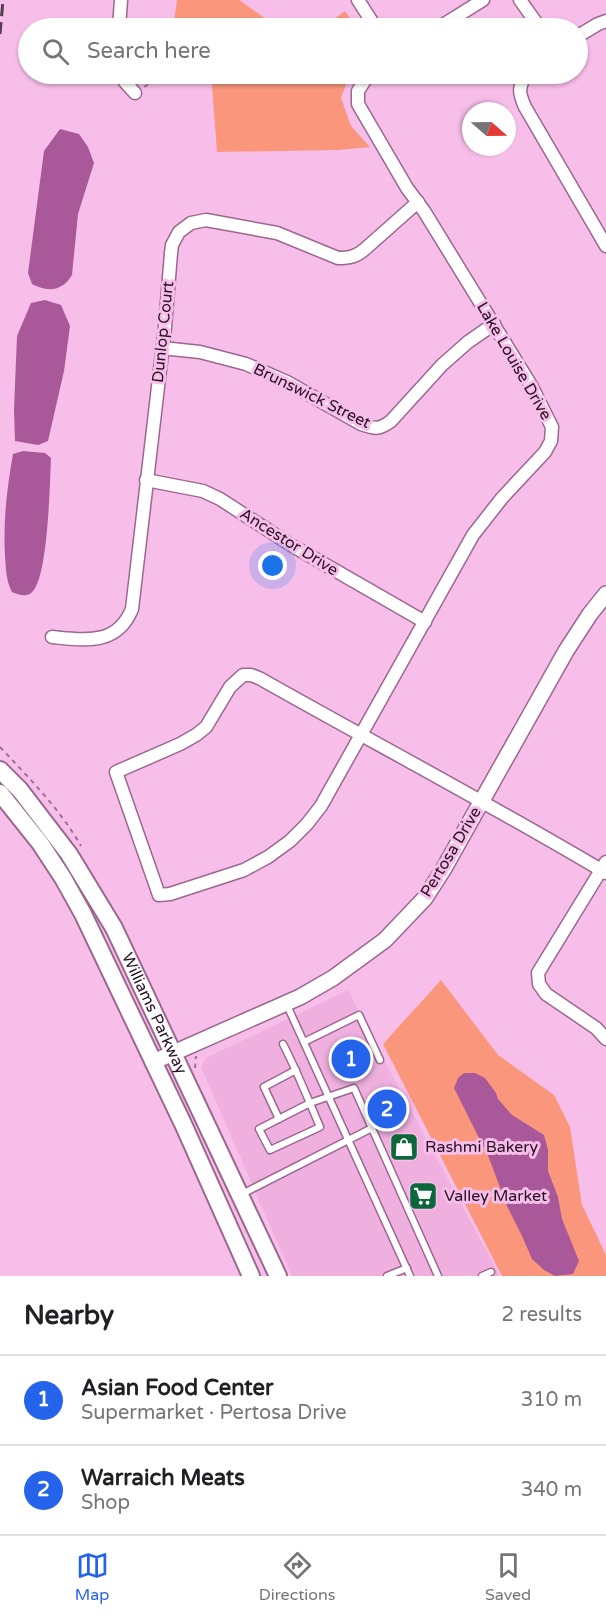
<!DOCTYPE html>
<meta charset="utf-8">
<style>
body{margin:0;font-family:"Varela Round",sans-serif;background:#f2f2f2;color:#202124}
.compass{position:absolute;left:462px;top:102px;width:54px;height:54px;border-radius:50%;background:#fff;box-shadow:0 2px 4px #0004;rotate:110deg}
.you{position:absolute;left:273px;top:566px;width:21px;height:21px;margin:-15px;border:4px solid #fff;border-radius:50%;background:#1a73e8;box-shadow:0 0 0 9px #1a73e833}
.badge{display:grid;place-items:center;width:39px;height:39px;border-radius:50%;background:#2563eb;color:#fff;font-size:20px;font-weight:700}
.pin{position:absolute;translate:-50% -50%;border:3px solid #fff;box-shadow:0 2px 6px #0006}
.list{margin:0;padding:0;list-style:none}
h2{display:flex;justify-content:space-between;align-items:center;height:78px;margin:0;padding:0 24px;font-size:26px}
h2 small{font-size:20px;font-weight:400;color:#757577}
.list li{display:grid;grid-template-columns:39px 1fr auto;gap:18px;align-items:center;box-sizing:border-box;height:90px;padding:0 24px;border-top:2px solid #e0e0e0}
.list b{display:block;font-size:22px;white-space:nowrap}
.list p{margin:0;font-size:20px;white-space:nowrap;color:#757577}
.list em{font-size:20px;font-style:normal;color:#757577}
.icon{flex:none;width:33px;height:33px;fill:none;stroke:currentColor;stroke-width:2;stroke-linecap:round;stroke-linejoin:round}
.map{position:relative;flex:none;width:606px;height:1276px;overflow:hidden}
.search{position:absolute;background:#fff;box-shadow:0 2px 4px #0004;left:18px;right:18px;top:18px;height:66px;display:flex;align-items:center;gap:15px;box-sizing:border-box;padding:0 21px;border-radius:33px;color:#757577;font-size:22px}
.sheet{height:258px;background:#fff}
nav{display:flex;justify-content:space-around;align-items:center;box-sizing:border-box;height:84px;border-top:2px solid #e0e0e0;background:#fff;font-size:16px;color:#757577}
nav a{display:grid;justify-items:center;gap:3px}
nav .on{color:#2563eb}
.map>svg:first-child{display:block}
.built{fill:#efb0e0}
.green{fill:#fa967c}
.water{fill:#a95899}
.lines{fill:none;stroke-linecap:round;stroke-linejoin:round}
.service-casing{stroke:#9b678f;stroke-width:9}
.minor-casing{stroke:#9b678f;stroke-width:15}
.tertiary-casing{stroke:#9b678f;stroke-width:18}
.secondary-casing{stroke:#9b678f;stroke-width:20}
.path{stroke:#9c7292;stroke-width:2;stroke-dasharray:4.5 4.5;stroke-linecap:butt}
.service{stroke:#fff;stroke-width:6}
.minor{stroke:#fff;stroke-width:12}
.tertiary{stroke:#fff;stroke-width:15}
.secondary{stroke:#fff;stroke-width:16}
.rail{stroke:#583b51;stroke-width:3;stroke-dasharray:12 6;stroke-linecap:butt}
.labels{text-anchor:middle;dominant-baseline:central;stroke-width:6;stroke-linejoin:round;paint-order:stroke}
.street-label{font-size:16px;fill:#271222;stroke:#f8beea}
.poi-label{font-size:16px;fill:#271222;stroke:#f8beea;text-anchor:start}
</style>
<div class="map">
<svg width="606" height="1276" viewBox="0 0 606 1276">
<rect width="100%" height="100%" fill="#f8beea"/>
<polygon class="built" points="348,990 386,1064 500,1276 292,1276 201,1067 206,1058"/>
<g class="green">
<polygon points="177,0 239,0 279,28 181,28 174,22"/>
<polygon points="345,11 357,28 321,28"/>
<polygon points="211,74 351,74 349,76 341,98 351,126 370,147 338,150 217,152"/>
<polygon points="441,980 498,1055 554,1095 570,1127 582,1205 606,1255 606,1276 502,1276 383,1044"/>
</g>
<g class="water">
<path d="M60,129L79,134L88,147L94,163L78,214L72,275C62,292 47,292 32,284L28,273L44,151Z"/>
<polygon points="45,300 61,305 70,326 64,371 48,441 38,445 15,441 14,410 17,336 31,303"/>
<path d="M23,451L45,453L51,458C50,482 48,575 33,591C28,598 19,595 12,592C6,581 6,569 5,556C3,521 7,488 13,454Z"/>
<polygon points="464,1073 475,1073 485,1078 496,1093 498,1099 512,1115 544,1135 548,1150 548,1171 558,1197 562,1219 579,1261 573,1274 555,1276 544,1270 532,1259 522,1236 507,1206 489,1158 454,1088 458,1078"/>
</g>
<g class="lines">
<g class="service-casing">
<g id="service">
<polyline points="286,1003 410,1276"/>
<polyline points="304,1042 359,1015 380,1060"/>
<path d="M283,1044C297,1071 308,1099 320,1127L270,1150L259,1129L310,1103L354,1088L438,1276"/>
<polyline points="279,1119 264,1087 296,1070"/>
<polyline points="242,1194 372,1128"/>
<polyline points="387,1276 407,1268"/>
<polyline points="482,1276 491,1272"/>
</g>
</g>
<g class="minor-casing">
<g id="minor">
<polyline points="358,0 376,28"/>
<polyline points="520,0 540,28"/>
<polyline points="119,28 121,0"/>
<polyline points="438,28 483,0"/>
<polyline points="578,36 598,24 606,21"/>
<polyline points="121,74 125,82 135,93"/>
<path d="M369,74L358,91V104L407,188L424,211L532,387L552,427L551,441L545,452L502,498L473,535L321,806L307,824L290,841L268,857L244,870L170,894L159,895L116,772L180,744L196,735L206,727L230,687L243,675H251L259,678C374,743 492,805 606,873"/>
<path d="M525,74C519,89 518,91 525,107L606,246"/>
<path d="M162,348L200,352L246,364L287,382L361,424C375,429 379,430 391,421L442,365L468,342L494,324"/>
<polyline points="146,480 203,491 220,499 291,545 425,622"/>
<path d="M52,637C85,640 117,646 132,609L165,327L171,253L172,245L179,232L191,223L206,220L277,233L338,258C349,258 356,257 365,249L418,202"/>
<polyline points="606,862 538,973 539,984 546,994 596,1028 606,1039"/>
</g>
</g>
<g class="tertiary-casing">
<polyline id="tertiary" points="153,1062 300,997 333,978 385,940 425,898 443,870 566,651 590,614 606,594"/>
</g>
<g class="secondary-casing">
<g id="secondary">
<path id="s1" d="M0,770L20,790L69,854L114,928L278,1276"/>
<polyline points="0,793 40,843 63,878 83,914 184,1126 251,1276"/>
</g>
</g>
<g class="path">
<polyline points="144,87 155,80 189,74"/>
<path d="M0,747C29,778 60,809 81,846"/>
<polyline points="195,1068 196,1056"/>
</g>
<use href="#service" class="service"/>
<use href="#minor" class="minor"/>
<use href="#tertiary" class="tertiary"/>
<use href="#secondary" class="secondary"/>
<polyline class="rail" points="0,34 3,0"/>
</g>
<defs>
<g id="shop-square" transform="scale(1.5)"><rect x="-9" y="-9" width="18" height="18" rx="4" fill="#0c683b" stroke="#f8beea"/><path d="M-5-2.5h2.3a2.7 3.5 0 0 1 5.4 0H5L5.5 6h-11ZM-1.5-2.5h3a1.5 2.3 0 0 0-3 0Z" fill="#fff"/></g>
<g id="supermarket-square" transform="scale(1.5)"><rect x="-9" y="-9" width="18" height="18" rx="4" fill="#0c683b" stroke="#f8beea"/><path d="M-6-5.5h2.5l.6 2H6L4.5 2H-2.5L-4.4-4H-6ZM-1.5 3.2a1.3 1.3 0 1 0 .1 0ZM3 3.2a1.3 1.3 0 1 0 .1 0Z" fill="#fff"/></g>
</defs>
<g fill-rule="evenodd">
<use href="#shop-square" x="404" y="1147"/>
<use href="#supermarket-square" x="423" y="1196"/>
</g>
<g class="labels">
<g class="street-label">
<text transform="translate(163 332) rotate(-84)">Dunlop Court</text>
<text transform="translate(514 361) rotate(60)">Lake Louise Drive</text>
<text transform="translate(312 396) rotate(26)">Brunswick Street</text>
<text transform="translate(289 542) rotate(32)">Ancestor Drive</text>
<text transform="translate(451 852) rotate(-59)">Pertosa Drive</text>
<text stroke="none"><textPath href="#s1" startOffset="290">Williams Parkway</textPath></text>
</g>
<g class="poi-label">
<text x="425" y="1147">Rashmi Bakery</text>
<text x="444" y="1196">Valley Market</text>
</g>
</g>
</svg>
<svg class="compass" viewBox="-18 -18 36 36"><path d="M0-13l5 13h-10z" fill="#e53935"/><path d="M0 13l5-13h-10z" fill="#757577"/></svg>
<div class="you"></div>
<div class="pin badge" style="left:351px;top:1059px">1</div>
<div class="pin badge" style="left:387px;top:1109px">2</div>
<div class="search"><svg class="icon" aria-label="search" viewBox="0 0 24 24"><circle cx="10" cy="10" r="6"/><path d="M15 15l6 6"/></svg>Search here</div>
</div>
<section class="sheet">
<h2>Nearby<small>2 results</small></h2>
<ul class="list">
<li><span class="badge">1</span><div><b>Asian Food Center</b><p>Supermarket · Pertosa Drive</p></div><em>310 m</em></li>
<li><span class="badge">2</span><div><b>Warraich Meats</b><p>Shop</p></div><em>340 m</em></li>
</ul>
</section>
<nav>
<a class="on"><svg class="icon" aria-label="map" viewBox="0 0 24 24"><path d="M3 6l6-2 6 2 6-2v14l-6 2-6-2-6 2zM9 4v14M15 6v14"/></svg>Map</a>
<a><svg class="icon" aria-label="directions" viewBox="0 0 24 24"><path d="M12 3l9 9-9 9-9-9zM9 14v-3h6M13 9l2 2-2 2"/></svg>Directions</a>
<a><svg class="icon" aria-label="saved" viewBox="0 0 24 24"><path d="M7 4h10v16l-5-4-5 4z"/></svg>Saved</a>
</nav>
